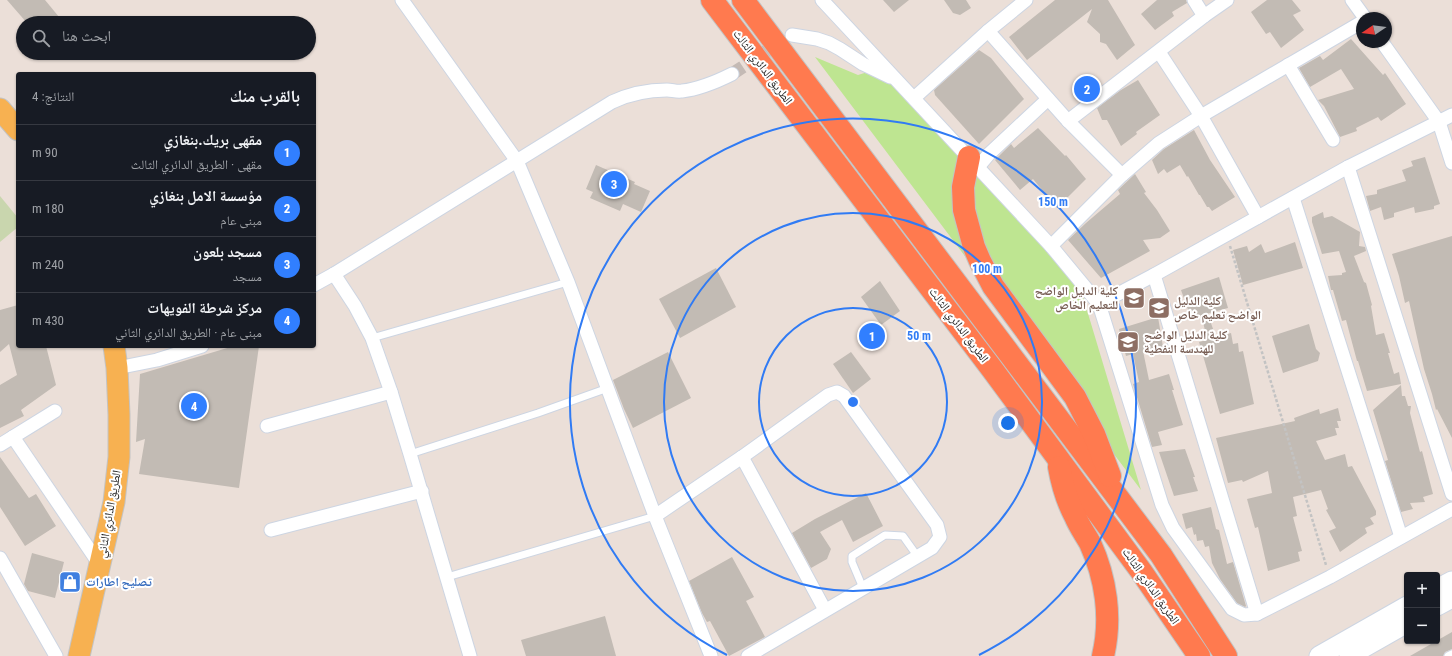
<!DOCTYPE html>
<html lang="ar">
<meta charset="utf-8">
<style>
body{margin:0;font-family:"Roboto Condensed","Noto Naskh Arabic",sans-serif;background:#242831;color:#f1f3f6;direction:rtl}
.controls{position:absolute;right:12px;bottom:12px;display:grid;overflow:hidden;border-radius:4px;box-shadow:0 1px 3px #0004}
.controls button{width:36px;height:36px;display:grid;place-items:center;padding:0;border:0;border-bottom:1px solid #363941;background:#171b24;color:#f1f3f6;font:20px sans-serif}
.compass{position:absolute;left:1356px;top:12px;width:36px;height:36px;border-radius:50%;background:#171b24;box-shadow:0 1px 3px #0004;rotate:257deg}
.you{position:absolute;left:1008px;top:423px;width:14px;height:14px;margin:-10px;border:3px solid #fff;border-radius:50%;background:#1a73e8;box-shadow:0 0 0 6px #1a73e833}
.badge{display:grid;place-items:center;width:26px;height:26px;border-radius:50%;background:#317fff;color:#fff;font-size:13px;font-weight:700}
.pin{position:absolute;translate:-50% -50%;border:2px solid #fff;box-shadow:0 1px 4px #0006}
.list{margin:0;padding:0;list-style:none}
h2{display:flex;justify-content:space-between;align-items:center;height:52px;margin:0;padding:0 16px;font-size:17px}
h2 small{font-size:13px;font-weight:400;color:#9ea1a6}
.list li{display:grid;grid-template-columns:26px 1fr auto;gap:12px;align-items:center;box-sizing:border-box;height:56px;padding:0 16px;border-top:1px solid #363941}
.list b{display:block;font-size:15px;white-space:nowrap}
.list p{margin:0;font-size:13px;white-space:nowrap;color:#9ea1a6}
.list em{font-size:13px;font-style:normal;color:#9ea1a6}
.icon{flex:none;width:22px;height:22px;fill:none;stroke:currentColor;stroke-width:2;stroke-linecap:round;stroke-linejoin:round}
.map{position:relative;flex:none;width:1452px;height:656px;overflow:hidden;direction:ltr}
.search{position:absolute;background:#171b24;box-shadow:0 1px 3px #0004;left:16px;top:16px;width:300px;height:44px;display:flex;align-items:center;gap:10px;box-sizing:border-box;padding:0 14px;border-radius:22px;color:#9ea1a6;font-size:15px}
.panel{position:absolute;background:#171b24;box-shadow:0 1px 3px #0004;left:16px;top:72px;width:300px;height:276px;border-radius:4px;direction:rtl}
.map>svg:first-child{display:block}
.green{fill:#bee591}
.cemetery{fill:#c9d6ae}
.building{fill:#c2bbb4}
.lines{fill:none;stroke-linecap:round;stroke-linejoin:round}
.street-tunnel{stroke:#c4bab5;stroke-width:13;stroke-dasharray:13 6;stroke-linecap:butt}
.lane-casing{stroke:#cdd5e2;stroke-width:9}
.street-casing{stroke:#cdd5e2;stroke-width:15}
.secondary-casing{stroke:#cdd5e2;stroke-width:21}
.primary-casing{stroke:#c3c3c3;stroke-width:23}
.highway-casing{stroke:#c3c3c3;stroke-width:24}
.path{stroke:#c3c3c3;stroke-width:2.5;stroke-dasharray:3 2;stroke-linecap:butt}
.lane{stroke:#fff;stroke-width:7}
.street{stroke:#fff;stroke-width:13}
.secondary{stroke:#fff;stroke-width:19}
.primary{stroke:#f7b151;stroke-width:21}
.highway{stroke:#ff7a4f;stroke-width:22}
.ring{fill:none;stroke:#307bf4;stroke-width:2}
.labels{text-anchor:middle;dominant-baseline:central;stroke-width:4;stroke-linejoin:round;paint-order:stroke}
.street-label{font-size:12px;fill:#272727;stroke:#fff}
.education-label{font-size:12px;font-weight:bold;fill:#785e54;stroke:#fff;text-anchor:start}
.shop-label{font-size:12px;font-weight:bold;fill:#366cbe;stroke:#fff;text-anchor:start}
.centre{fill:#307bf4;stroke:#fff;stroke-width:2}
.ring-label{font-size:12px;text-anchor:middle;font-weight:bold;fill:#307bf4;stroke:#fff;stroke-width:4;stroke-linejoin:round;paint-order:stroke}
</style>
<div class="map">
<svg width="1452" height="656" viewBox="0 0 1452 656">
<rect width="100%" height="100%" fill="#ebdfd8"/>
<polygon class="green" points="815,57 858,75 877,69 998,197 1080,287 1141,490"/>
<polygon class="cemetery" points="0,196 18,218 18,227 0,242"/>
<g class="building">
<polygon points="7,0 45,0 64,23 27,23"/>
<polygon points="883,0 909,0 894,12"/>
<polygon points="944,0 966,0 971,8 960,15 953,13"/>
<polygon points="1055,0 1108,0 1135,45 1117,60 1106,44 1100,42 1100,34 1087,22 1092,9 1027,60 1009,37"/>
<polygon points="1157,0 1186,0 1187,3 1172,12 1174,16 1155,30 1141,14"/>
<polygon points="1267,0 1292,0 1301,11 1293,15 1304,30 1281,48 1270,32 1266,34 1251,12"/>
<polygon points="1351,39 1383,75 1385,73 1406,104 1381,121 1378,117 1356,128 1357,131 1340,137 1324,106 1318,100 1354,89 1341,69 1310,87 1299,68 1320,56 1323,60"/>
<polygon points="979,50 991,58 1024,99 979,144 935,95 934,90"/>
<polygon points="1138,80 1160,115 1136,132 1137,134 1121,146 1107,120 1102,120 1097,108 1121,90"/>
<polygon points="1038,128 1065,156 1066,155 1086,179 1057,208 1033,179 1020,190 995,160 1011,144 1014,148"/>
<polygon points="1194,130 1210,160 1235,197 1212,211 1209,207 1207,207 1200,195 1199,195 1188,176 1187,177 1180,165 1167,173 1164,169 1158,174 1152,160 1164,149"/>
<polygon points="1425,157 1440,204 1434,206 1434,209 1415,213 1414,207 1394,213 1394,217 1384,220 1381,207 1370,211 1366,196 1377,194 1377,190 1406,181 1402,170 1413,166 1411,161"/>
<polygon points="596,165 635,182 634,184 650,191 641,212 623,204 620,211 590,198 593,192 586,189"/>
<polygon points="1135,174 1146,192 1144,193 1157,210 1170,231 1160,238 1143,240 1150,251 1101,278 1068,240 1086,223 1120,194 1118,190"/>
<polygon points="1323,212 1324,218 1332,216 1360,232 1359,246 1365,247 1366,251 1354,256 1364,282 1366,283 1372,305 1371,306 1376,335 1384,333 1390,353 1388,353 1394,374 1399,372 1401,384 1367,391 1358,361 1357,361 1346,320 1342,321 1333,290 1331,290 1328,276 1342,275 1342,273 1346,272 1339,251 1322,254 1312,222 1312,217"/>
<polygon points="1452,236 1452,438 1437,409 1436,410 1432,394 1424,369 1409,301 1405,303 1399,276 1392,254"/>
<polygon points="1295,242 1303,268 1243,285 1233,250 1247,246 1249,252 1261,244 1265,253"/>
<polygon points="716,268 736,307 680,338 659,299"/>
<polygon points="1219,277 1228,308 1191,318 1181,290"/>
<polygon points="880,281 900,311 881,325 861,297"/>
<polygon points="18,305 18,346 46,346 56,385 21,410 24,416 0,428 0,385 17,375 9,344 0,352 0,310"/>
<polygon points="1208,315 1216,337 1231,333 1233,344 1238,343 1239,352 1243,351 1254,404 1220,414 1199,342 1207,340 1202,317"/>
<polygon points="1158,317 1163,347 1143,351 1149,380 1169,374 1174,390 1172,390 1183,425 1158,432 1162,445 1152,447 1133,384 1139,382 1133,354 1126,356 1119,329"/>
<polygon points="1309,324 1316,349 1320,353 1318,361 1283,373 1272,336"/>
<polygon points="234,346 259,346 239,488 139,474 145,439 136,442 140,374"/>
<polygon points="668,352 691,398 633,428 624,409 613,380"/>
<polygon points="851,352 871,379 853,393 833,364"/>
<polygon points="1401,385 1402,396 1405,396 1408,406 1411,406 1410,413 1420,452 1422,451 1433,494 1423,497 1425,502 1410,503 1413,509 1401,512 1385,461 1388,460 1373,410"/>
<polygon points="1338,408 1341,421 1337,421 1339,428 1335,428 1337,435 1316,441 1325,460 1345,454 1348,467 1352,466 1376,511 1376,515 1370,518 1374,524 1365,528 1367,533 1340,552 1329,531 1336,528 1326,510 1328,509 1321,490 1293,497 1297,516 1293,517 1302,551 1298,552 1300,561 1268,571 1258,527 1255,528 1247,499 1272,493 1268,471 1243,482 1242,480 1228,483 1216,438 1295,421 1294,418 1319,409 1320,414"/>
<polygon points="1185,449 1195,477 1193,477 1198,491 1174,496 1159,452"/>
<polygon points="0,457 29,498 36,494 56,526 25,546 0,507"/>
<polygon points="866,493 883,526 853,542 842,520 820,532 831,549 827,559 811,568 792,533 815,519"/>
<polygon points="1211,507 1216,529 1219,530 1227,564 1233,562 1246,606 1245,607 1237,603 1220,579 1212,563 1209,546 1205,547 1203,540 1197,541 1196,534 1194,535 1192,527 1186,529 1182,514"/>
<polygon points="32,553 64,562 55,598 28,591 24,584"/>
<polygon points="732,557 754,597 746,601 765,637 729,656 710,621 707,622 702,613 689,581"/>
<polygon points="605,616 616,656 526,656 521,640"/>
<polygon points="1452,632 1452,649 1445,652 1443,656 1410,656"/>
</g>
<g class="lines">
<polyline class="street-tunnel" points="732,74 782,41"/>
<g class="lane-casing">
<g id="lane">
<polyline points="372,338 568,282"/>
<polyline points="410,454 538,413 608,388"/>
<polyline points="447,577 655,516"/>
<polyline points="863,588 852,562 852,556 885,535 903,536 918,557"/>
<polyline points="1448,656 1452,654"/>
</g>
</g>
<g class="street-casing">
<g id="street">
<polyline points="402,0 517,161 568,282 655,516 711,656"/>
<polyline points="822,0 1051,246 1099,304 1162,505 1173,528 1232,609 1244,615 1257,614 1330,577 1452,509"/>
<polyline points="1026,0 988,31 1068,121 1122,175"/>
<polyline points="1194,0 1204,16"/>
<polyline points="1352,0 1365,18"/>
<polyline points="792,35 817,39 829,43 840,49 863,64 890,77"/>
<polyline points="1382,42 1439,122 1452,163"/>
<polyline points="1159,52 1201,116 1258,217"/>
<polyline points="1288,65 1333,140"/>
<polyline points="914,98 988,31"/>
<polyline points="1068,121 1204,16 1227,0"/>
<polyline points="978,167 989,154 1048,99"/>
<polyline points="1348,167 1452,494"/>
<polyline points="1293,198 1401,537"/>
<polyline points="1051,246 1122,175 1159,143 1201,116 1362,22"/>
<polyline points="334,274 355,306 372,338 391,392 410,454 470,656"/>
<polyline points="1154,275 1257,614"/>
<path d="M314,285L334,274L612,102C629,94 648,90 667,90C672,90 677,92 682,91C700,89 716,82 732,74"/>
<polyline points="1099,304 1154,275 1348,167 1452,115"/>
<polyline points="117,368 157,360 202,346"/>
<polyline points="267,426 391,392"/>
<polyline points="13,437 100,565"/>
<polyline points="0,445 55,411"/>
<polyline points="742,457 825,610"/>
<polyline points="655,516 742,457 828,395 837,392 844,396 937,525 940,537 932,548 748,656"/>
<polyline points="271,530 422,491"/>
<polyline points="0,558 56,656"/>
</g>
</g>
<g class="secondary-casing">
<g id="secondary">
<polyline points="1437,589 1452,581"/>
<polyline points="1437,606 1452,598"/>
<polyline points="1319,656 1407,606"/>
<polyline points="1349,656 1407,623"/>
</g>
</g>
<g class="primary-casing">
<g id="primary">
<polyline points="0,109 18,130"/>
<polyline points="79,656 114,502 119,457 119,415 117,368 114,346"/>
</g>
</g>
<g class="highway-casing">
<g id="highway">
<polyline points="712,0 992,369 1141,571 1199,656"/>
<polyline points="743,0 1161,555 1226,656"/>
<polyline points="969,157 963,187 964,210 974,247 980,261 993,286 1075,397 1094,434 1110,476"/>
<path d="M1059,467C1062,484 1067,501 1075,516C1079,526 1085,534 1090,543C1106,578 1112,618 1103,656"/>
</g>
</g>
<polyline class="path" points="1230,246 1326,565"/>
<use href="#lane" class="lane"/>
<use href="#street" class="street"/>
<use href="#secondary" class="secondary"/>
<use href="#primary" class="primary"/>
<use href="#highway" class="highway"/>
</g>
<g class="ring">
<circle cx="853" cy="402" r="94"/>
<circle cx="853" cy="402" r="189"/>
<path d="M727 655A283 283 0 1 1 979 655"/>
</g>
<defs>
<g id="school-square" transform="scale(1.15)"><rect x="-9" y="-9" width="18" height="18" rx="4" fill="#8d6e63" stroke="#fff"/><path d="M0-5L7-2L0 1L-7-2ZM-4 1L0 2.5L4 1V4Q0 6-4 4Z" fill="#fff"/></g>
<g id="university-square" transform="scale(1.15)"><rect x="-9" y="-9" width="18" height="18" rx="4" fill="#8d6e63" stroke="#fff"/><path d="M0-5L7-2L0 1L-7-2ZM-4 1L0 2.5L4 1V4Q0 6-4 4Z" fill="#fff"/></g>
<g id="shop-square" transform="scale(1.15)"><rect x="-9" y="-9" width="18" height="18" rx="4" fill="#3f7fe0" stroke="#fff"/><path d="M-5-2.5h2.3a2.7 3.5 0 0 1 5.4 0H5L5.5 6h-11ZM-1.5-2.5h3a1.5 2.3 0 0 0-3 0Z" fill="#fff"/></g>
</defs>
<g fill-rule="evenodd">
<use href="#school-square" x="1134" y="298"/>
<use href="#university-square" x="1159" y="308"/>
<use href="#university-square" x="1128" y="342"/>
<use href="#shop-square" x="70" y="582"/>
</g>
<g class="labels">
<g class="street-label">
<text transform="translate(763 67) rotate(53)">الطريق الدائري الثالث</text>
<text transform="translate(959 325) rotate(53)">الطريق الدائري الثالث</text>
<text transform="translate(109 514) rotate(-80)">الطريق الدائري الثاني</text>
<text transform="translate(1151 586) rotate(55)">الطريق الدائري الثالث</text>
</g>
<g class="education-label">
<text x="1118" y="291" text-anchor="end">كلية الدليل الواضح<tspan x="1118" dy="14">للتعليم الخاص</tspan></text>
<text x="1174" y="301">كلية الدليل<tspan x="1174" dy="14">الواضح تعليم خاص</tspan></text>
<text x="1144" y="335">كلية الدليل الواضح<tspan x="1144" dy="14">للهندسة النفطية</tspan></text>
</g>
<g class="shop-label">
<text x="86" y="582">تصليح اطارات</text>
</g>
</g>
<circle cx="853" cy="402" r="6" class="centre"/>
<g class="ring-label">
<text x="1053" y="206">150 m</text>
<text x="987" y="273">100 m</text>
<text x="919" y="340">50 m</text>
</g>
</svg>
<div class="controls">
<button>+</button>
<button>−</button>
</div>
<svg class="compass" viewBox="-18 -18 36 36"><path d="M0-13l5 13h-10z" fill="#e53935"/><path d="M0 13l5-13h-10z" fill="#9ea1a6"/></svg>
<div class="you"></div>
<div class="pin badge" style="left:872px;top:336px">1</div>
<div class="pin badge" style="left:1087px;top:89px">2</div>
<div class="pin badge" style="left:614px;top:184px">3</div>
<div class="pin badge" style="left:194px;top:406px">4</div>
<div class="search"><svg class="icon" aria-label="search" viewBox="0 0 24 24"><circle cx="10" cy="10" r="6"/><path d="M15 15l6 6"/></svg>ابحث هنا</div>
<section class="panel">
<h2>بالقرب منك<small>النتائج: 4</small></h2>
<ul class="list">
<li><span class="badge">1</span><div><b>مقهى بريك.بنغازي</b><p>مقهى · الطريق الدائري الثالث</p></div><em>90 m</em></li>
<li><span class="badge">2</span><div><b>مؤسسة الامل بنغازي</b><p>مبنى عام</p></div><em>180 m</em></li>
<li><span class="badge">3</span><div><b>مسجد بلعون</b><p>مسجد</p></div><em>240 m</em></li>
<li><span class="badge">4</span><div><b>مركز شرطة الفويهات</b><p>مبنى عام · الطريق الدائري الثاني</p></div><em>430 m</em></li>
</ul>
</section>
</div>
